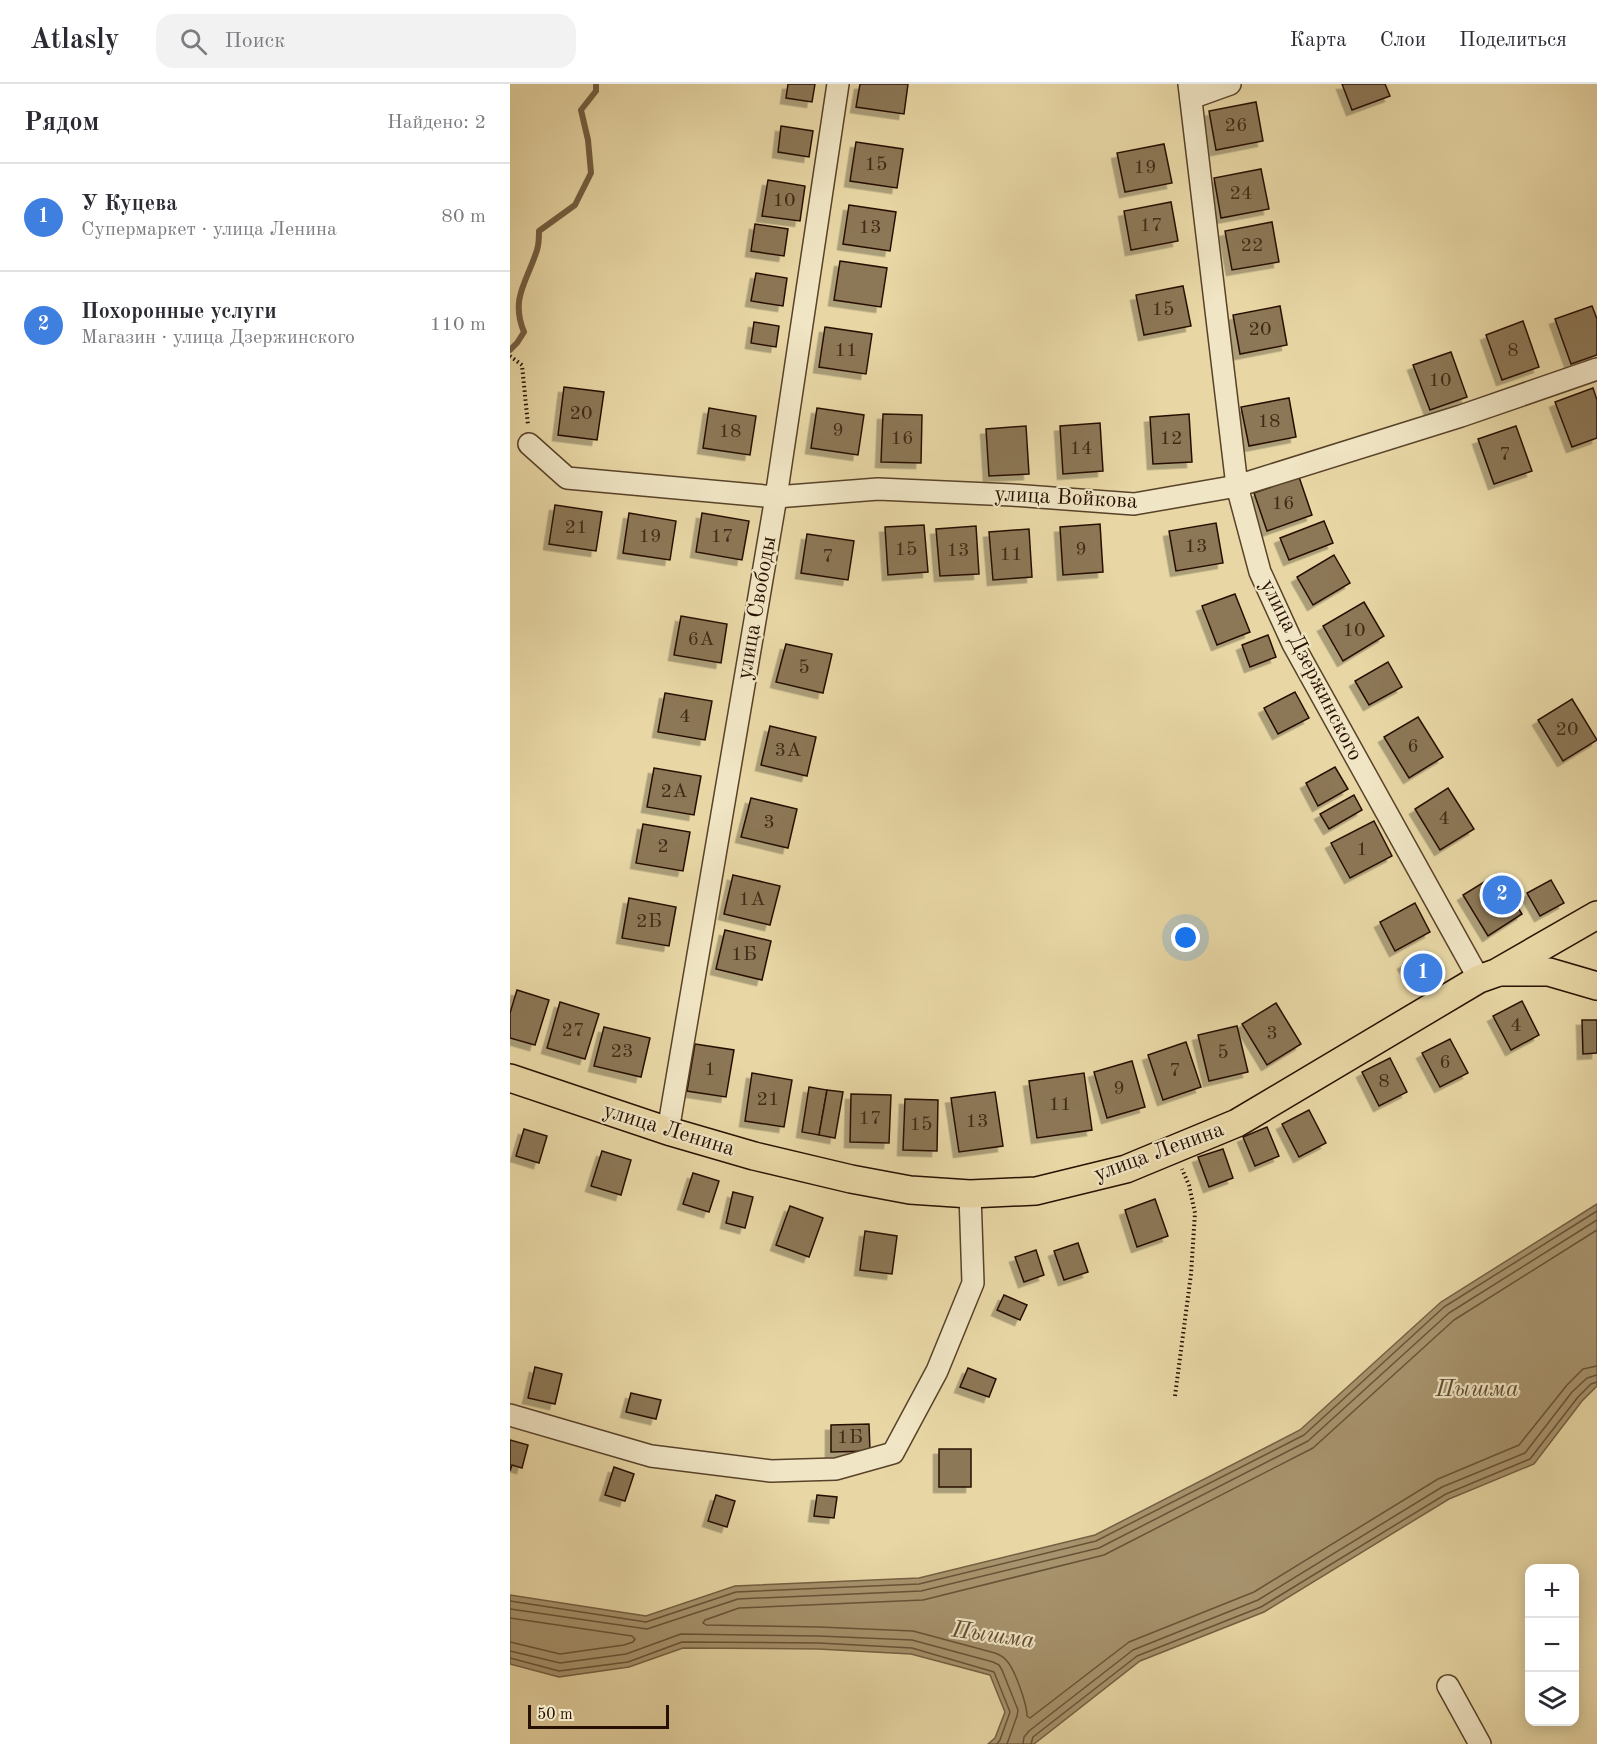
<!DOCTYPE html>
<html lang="ru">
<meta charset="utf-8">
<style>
body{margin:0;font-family:"Old Standard TT",serif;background:#f2f2f3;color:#2b2b33}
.controls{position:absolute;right:18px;bottom:18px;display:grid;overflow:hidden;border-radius:12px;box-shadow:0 3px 15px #0003}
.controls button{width:54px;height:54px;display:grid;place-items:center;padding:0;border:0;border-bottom:2px solid #e1e1e2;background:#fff;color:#2b2b33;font:30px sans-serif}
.scale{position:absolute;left:18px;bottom:15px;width:141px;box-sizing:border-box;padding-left:6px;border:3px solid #281000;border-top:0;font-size:16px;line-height:21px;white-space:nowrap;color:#281000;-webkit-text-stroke:4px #f0e5c4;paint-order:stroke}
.you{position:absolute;left:676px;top:854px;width:21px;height:21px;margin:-15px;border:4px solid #fff;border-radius:50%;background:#1a73e8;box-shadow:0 0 0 9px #1a73e833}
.badge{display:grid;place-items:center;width:39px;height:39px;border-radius:50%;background:#ea580c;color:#fff;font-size:20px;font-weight:700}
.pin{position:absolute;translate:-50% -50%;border:3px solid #fff;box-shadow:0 2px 6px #0006}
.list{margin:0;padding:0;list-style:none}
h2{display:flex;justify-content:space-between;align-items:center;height:78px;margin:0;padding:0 24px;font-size:26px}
h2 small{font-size:20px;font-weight:400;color:#7c7c81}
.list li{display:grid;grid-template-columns:39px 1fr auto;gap:18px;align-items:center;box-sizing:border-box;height:108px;padding:0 24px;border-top:2px solid #e1e1e2}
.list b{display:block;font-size:22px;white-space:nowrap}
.list p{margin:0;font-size:20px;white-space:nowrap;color:#7c7c81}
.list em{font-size:20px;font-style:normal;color:#7c7c81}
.icon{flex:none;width:33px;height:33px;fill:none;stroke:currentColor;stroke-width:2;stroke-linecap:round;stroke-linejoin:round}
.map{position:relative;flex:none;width:1087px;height:1660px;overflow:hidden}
header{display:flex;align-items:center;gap:36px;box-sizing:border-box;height:84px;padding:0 30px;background:#fff;border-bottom:2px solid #e1e1e2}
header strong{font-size:28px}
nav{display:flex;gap:33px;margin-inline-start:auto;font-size:21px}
.search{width:420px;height:54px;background:#f2f2f3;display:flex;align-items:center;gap:15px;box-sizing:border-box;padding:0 21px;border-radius:18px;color:#7c7c81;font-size:22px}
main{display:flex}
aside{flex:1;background:#fff}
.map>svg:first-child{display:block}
.water{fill:#a7936d;stroke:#745f41;stroke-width:1.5}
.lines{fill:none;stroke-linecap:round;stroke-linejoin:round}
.shore{stroke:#685236;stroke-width:1.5}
.stream{stroke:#745f41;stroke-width:6}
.building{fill:#8c7756;stroke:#281000;stroke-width:1.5;filter:url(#shadow)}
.minor-casing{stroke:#584229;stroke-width:24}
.major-casing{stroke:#281000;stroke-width:30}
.path{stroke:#281000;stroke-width:4;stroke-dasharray:1.5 3;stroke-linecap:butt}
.minor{stroke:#f0e5c4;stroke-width:21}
.major{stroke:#e8d7a5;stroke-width:27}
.labels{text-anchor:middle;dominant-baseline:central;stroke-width:4.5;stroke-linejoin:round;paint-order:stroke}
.number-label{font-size:20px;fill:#412a16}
.street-label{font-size:22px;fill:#281000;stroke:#f0e5c4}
.water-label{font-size:24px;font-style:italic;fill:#614b31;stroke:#f0e5c4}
</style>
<header>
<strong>Atlasly</strong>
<div class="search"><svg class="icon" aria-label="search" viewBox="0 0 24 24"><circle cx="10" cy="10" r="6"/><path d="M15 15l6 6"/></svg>Поиск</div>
<nav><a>Карта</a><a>Слои</a><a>Поделиться</a></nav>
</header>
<main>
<aside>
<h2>Рядом<small>Найдено: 2</small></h2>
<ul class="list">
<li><span class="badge" style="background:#3f7fe0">1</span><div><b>У Куцева</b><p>Супермаркет · улица Ленина</p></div><em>80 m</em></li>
<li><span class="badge" style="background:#3f7fe0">2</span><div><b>Похоронные услуги</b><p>Магазин · улица Дзержинского</p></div><em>110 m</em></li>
</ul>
</aside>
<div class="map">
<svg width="1087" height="1660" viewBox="0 0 1087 1660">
<defs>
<filter id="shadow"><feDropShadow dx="-5.5" dy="5.5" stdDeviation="0" flood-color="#0004"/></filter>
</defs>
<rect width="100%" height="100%" fill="#e8d7a5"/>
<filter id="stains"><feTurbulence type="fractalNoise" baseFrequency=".00333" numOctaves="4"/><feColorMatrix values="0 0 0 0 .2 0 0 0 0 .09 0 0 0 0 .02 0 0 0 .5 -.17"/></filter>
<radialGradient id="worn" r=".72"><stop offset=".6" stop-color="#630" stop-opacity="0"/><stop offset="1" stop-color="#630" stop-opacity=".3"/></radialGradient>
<polygon class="water" points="1087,1120 1087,1302 1072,1317 1024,1380 939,1415 754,1528 630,1577 524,1660 478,1660 485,1654 495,1628 480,1591 401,1570 308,1565 173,1564 119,1583 49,1593 0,1580 0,1511 136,1532 225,1502 409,1494 585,1451 790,1346 931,1218"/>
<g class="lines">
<g class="shore">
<path d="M1087,1146L944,1236L803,1364L594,1471L413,1516L229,1524L195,1536L193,1539L196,1541L309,1543L403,1547L485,1569C490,1571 494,1573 497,1577C505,1586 517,1620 517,1632L520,1634L619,1558L744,1508L928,1395L1009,1361L1057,1301L1073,1285L1087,1282"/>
<polyline points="0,1517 136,1538 226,1508 409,1500 586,1457 794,1351 934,1223 1087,1127"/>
<polyline points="0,1525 137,1545 228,1515 411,1507 589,1464 798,1357 939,1229 1087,1136"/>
<polyline points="0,1534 122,1552 125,1555 123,1558 114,1561 50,1570 0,1558"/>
<polyline points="0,1567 50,1579 116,1570 171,1550 309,1552 402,1556 483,1578 489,1581 492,1586 508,1626 507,1632 497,1660"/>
<polyline points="0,1574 49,1587 118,1578 172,1558 309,1559 402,1564 484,1588 500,1628 490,1656 487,1660"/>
<polyline points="513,1660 514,1653 519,1647 623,1566 748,1516 932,1403 1015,1369 1062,1308 1077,1294 1087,1291"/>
<polyline points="521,1660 523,1653 627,1572 751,1523 936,1410 1020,1375 1068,1313 1081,1300 1087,1298"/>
</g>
<path class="stream" d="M0,266L7,259L14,248C0,214 17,198 27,166C29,160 29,153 29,147L65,121L81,89L78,56L71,26L86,7V0"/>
</g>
<g class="building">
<polygon points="278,0 305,0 302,18 276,14"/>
<polygon points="350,0 398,0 394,30 346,23"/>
<polygon points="832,0 875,0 880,12 842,26"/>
<polygon points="746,18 753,57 706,66 699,27"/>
<polygon points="271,42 303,47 299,73 268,68"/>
<polygon points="346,58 393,65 387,104 340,97"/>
<polygon points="654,60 662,99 615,108 607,69"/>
<polygon points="751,85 759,125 711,134 704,94"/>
<polygon points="258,96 295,102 290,137 252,132"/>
<polygon points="661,118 668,157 621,166 614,127"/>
<polygon points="339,121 386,128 380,167 333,160"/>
<polygon points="762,138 769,178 722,186 715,147"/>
<polygon points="245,140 278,145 274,172 241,167"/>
<polygon points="330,177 377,184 371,223 324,216"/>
<polygon points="246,189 277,194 273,222 241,217"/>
<polygon points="673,202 681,242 634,251 626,211"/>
<polygon points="770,222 777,261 730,270 723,231"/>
<polygon points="1082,222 1087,235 1087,271 1061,280 1045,235"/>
<polygon points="1013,237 1029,283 992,296 976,251"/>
<polygon points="244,238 269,242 266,263 241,259"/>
<polygon points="315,243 362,250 356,290 309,283"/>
<polygon points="941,268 957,313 920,326 903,281"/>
<polygon points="54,303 94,308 87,356 48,351"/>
<polygon points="1083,304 1087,316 1087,354 1062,363 1045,318"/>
<polygon points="779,314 786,353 739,362 731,323"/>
<polygon points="199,324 246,332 240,371 193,364"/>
<polygon points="307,324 354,331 348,371 301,364"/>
<polygon points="373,330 412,331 411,379 371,378"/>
<polygon points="679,330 682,378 643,380 640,333"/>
<polygon points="590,339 593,387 553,390 550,342"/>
<polygon points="516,342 519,390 479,392 476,345"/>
<polygon points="1006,342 1022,387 984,400 968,355"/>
<polygon points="789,393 802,431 757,447 744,409"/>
<polygon points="45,421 92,428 86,467 39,460"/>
<polygon points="119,429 166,437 160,476 113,469"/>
<polygon points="192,429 239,437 232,476 186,468"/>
<polygon points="814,437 823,459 779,476 770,454"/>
<polygon points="706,439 713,479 666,487 659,447"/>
<polygon points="590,440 593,488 553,491 550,443"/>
<polygon points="414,441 418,488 378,491 375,443"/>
<polygon points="466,442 469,490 430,492 426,445"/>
<polygon points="519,445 522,493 483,496 479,448"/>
<polygon points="297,450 344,457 338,496 291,489"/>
<polygon points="824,471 840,499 803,521 787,493"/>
<polygon points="725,510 740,548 707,561 692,522"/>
<polygon points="854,518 874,552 833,577 813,542"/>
<polygon points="171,532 217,540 211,579 164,571"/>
<polygon points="758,551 766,573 740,583 732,561"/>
<polygon points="276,560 322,570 313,609 266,598"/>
<polygon points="878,578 892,603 859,621 845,597"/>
<polygon points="785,608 799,634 768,650 754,624"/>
<polygon points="155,609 202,617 195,656 148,648"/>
<polygon points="1062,615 1087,656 1053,677 1028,636"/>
<polygon points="908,633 933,673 899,694 874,653"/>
<polygon points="260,642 306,653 297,692 251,681"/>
<polygon points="825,683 838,705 808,722 796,699"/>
<polygon points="144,684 191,692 184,731 137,723"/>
<polygon points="938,704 964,745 930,766 905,725"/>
<polygon points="844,711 852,726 819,745 810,730"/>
<polygon points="241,714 287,725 278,764 231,753"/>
<polygon points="864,737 882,772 840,794 821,759"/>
<polygon points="133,740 180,748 173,787 126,779"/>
<polygon points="987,790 1012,830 978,852 953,811"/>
<polygon points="223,791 270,802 260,841 214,830"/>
<polygon points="1041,796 1054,819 1030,832 1017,809"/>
<polygon points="119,814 166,823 159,862 112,854"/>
<polygon points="905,819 920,848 885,867 870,838"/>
<polygon points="215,846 261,857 252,896 206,885"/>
<polygon points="911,868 924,888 906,900 893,880"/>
<polygon points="7,906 39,916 25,961 0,954 0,929"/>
<polygon points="1012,917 1029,951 1001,966 983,932"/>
<polygon points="50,918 89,930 75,975 37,964"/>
<polygon points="766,919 791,960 757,981 732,940"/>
<polygon points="1072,936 1087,936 1087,969 1073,970"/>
<polygon points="727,942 738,988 699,997 688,951"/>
<polygon points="94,943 140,954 131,993 84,982"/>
<polygon points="940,955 958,989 930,1003 912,969"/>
<polygon points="676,958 691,1003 653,1016 638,971"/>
<polygon points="185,960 224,966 216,1013 177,1007"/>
<polygon points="880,974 897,1008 869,1022 852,988"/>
<polygon points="622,977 635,1023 597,1034 584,988"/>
<polygon points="242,989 282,996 274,1043 235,1037"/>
<polygon points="574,989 582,1046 527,1054 519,997"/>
<polygon points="299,1003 317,1006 309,1051 292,1048"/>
<polygon points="317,1006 333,1008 325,1054 309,1051"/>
<polygon points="485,1008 493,1062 449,1068 441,1014"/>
<polygon points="341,1010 381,1011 379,1059 340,1058"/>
<polygon points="395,1015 428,1016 427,1067 393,1066"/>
<polygon points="799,1026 816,1059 789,1073 772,1040"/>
<polygon points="757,1043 769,1072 745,1082 733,1053"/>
<polygon points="14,1045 37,1052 29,1079 6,1072"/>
<polygon points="713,1065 723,1094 699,1103 688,1073"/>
<polygon points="92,1067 121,1076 111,1111 81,1102"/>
<polygon points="183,1089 209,1097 199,1128 173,1120"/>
<polygon points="223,1108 243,1113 235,1144 216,1139"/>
<polygon points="645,1115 658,1152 627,1163 615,1126"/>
<polygon points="280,1122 313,1134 299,1173 266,1161"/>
<polygon points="355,1147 387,1152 382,1190 350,1186"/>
<polygon points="568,1159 578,1188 554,1196 544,1167"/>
<polygon points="526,1166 534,1191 514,1198 505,1173"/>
<polygon points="494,1211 517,1221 510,1236 487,1226"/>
<polygon points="25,1283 52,1290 45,1320 18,1314"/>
<polygon points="458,1284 486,1295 479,1313 450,1303"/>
<polygon points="121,1309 151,1316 146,1335 116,1328"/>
<polygon points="359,1340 360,1367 321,1368 321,1341"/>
<polygon points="0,1356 18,1361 12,1384 2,1381 0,1387"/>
<rect x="429" y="1365" width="32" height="38"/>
<polygon points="104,1383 124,1390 115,1417 95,1411"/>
<polygon points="206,1411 225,1417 217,1443 198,1437"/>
<polygon points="307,1411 327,1413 324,1434 304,1432"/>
</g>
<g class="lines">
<g class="minor-casing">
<g id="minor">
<polyline points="679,0 727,402 750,488 783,560 969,895"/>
<polyline points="681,14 720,0"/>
<polyline points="19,360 57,394 266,413 368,405 502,411 624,420 727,402 951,332 1087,285"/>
<polyline points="158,1047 266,413 328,0"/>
<polyline points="0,1331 141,1372 261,1387 326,1385 383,1369 427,1287 463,1199 460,1110"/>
<polyline points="938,1602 970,1660"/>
</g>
</g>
<g class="major-casing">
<g id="major">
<polyline points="990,888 1039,888 1087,902"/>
<polyline points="0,994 158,1047 244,1072 341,1095 400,1106 460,1110 526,1107 616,1085 727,1039 969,895 986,889 1087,831"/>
</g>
</g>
<g class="path">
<polyline points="0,272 12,281 18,341"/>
<polyline points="665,1312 681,1190 685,1129 679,1101 672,1085"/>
</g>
<use href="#minor" class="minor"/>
<use href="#major" class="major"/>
</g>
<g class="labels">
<g class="number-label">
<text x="726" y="42">26</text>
<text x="366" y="81">15</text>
<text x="635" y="84">19</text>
<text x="731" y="110">24</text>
<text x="274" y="117">10</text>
<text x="641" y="142">17</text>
<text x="360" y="144">13</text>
<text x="742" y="162">22</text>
<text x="653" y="226">15</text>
<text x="750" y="246">20</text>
<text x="336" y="267">11</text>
<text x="1003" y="267">8</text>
<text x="930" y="297">10</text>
<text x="71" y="330">20</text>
<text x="759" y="338">18</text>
<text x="328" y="347">9</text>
<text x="220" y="348">18</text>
<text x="392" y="355">16</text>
<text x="661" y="355">12</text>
<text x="571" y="365">14</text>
<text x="995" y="371">7</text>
<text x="773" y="420">16</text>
<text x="66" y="444">21</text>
<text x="140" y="453">19</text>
<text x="212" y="453">17</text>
<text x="686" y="463">13</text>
<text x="396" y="466">15</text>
<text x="571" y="466">9</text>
<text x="448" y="467">13</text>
<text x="501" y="471">11</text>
<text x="318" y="473">7</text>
<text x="844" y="547">10</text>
<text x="191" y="556">6А</text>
<text x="294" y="584">5</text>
<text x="175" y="633">4</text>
<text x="1057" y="646">20</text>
<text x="903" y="663">6</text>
<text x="278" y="667">3А</text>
<text x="164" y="708">2А</text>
<text x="934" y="735">4</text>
<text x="259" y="739">3</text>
<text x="153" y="763">2</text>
<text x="852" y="766">1</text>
<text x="242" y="816">1А</text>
<text x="139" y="838">2Б</text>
<text x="234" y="871">1Б</text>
<text x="1006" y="942">4</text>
<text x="63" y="947">27</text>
<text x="762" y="950">3</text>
<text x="112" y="968">23</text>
<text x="713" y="969">5</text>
<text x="935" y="979">6</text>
<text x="200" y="986">1</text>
<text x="665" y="987">7</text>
<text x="874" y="998">8</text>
<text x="609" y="1005">9</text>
<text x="258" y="1016">21</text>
<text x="550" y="1021">11</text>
<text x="360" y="1035">17</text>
<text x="467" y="1038">13</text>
<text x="411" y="1041">15</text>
<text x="340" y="1354">1Б</text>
</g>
<g class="street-label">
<text transform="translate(556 414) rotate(3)">улица Войкова</text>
<text transform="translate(247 524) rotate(-80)">улица Свободы</text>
<text transform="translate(801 586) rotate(63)">улица Дзержинского</text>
<text transform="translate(159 1046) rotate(17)">улица Ленина</text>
<text transform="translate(649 1068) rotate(-20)">улица Ленина</text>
</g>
<g class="water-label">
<text x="967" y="1306">Пышма</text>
<text transform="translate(483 1552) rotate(8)">Пышма</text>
</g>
</g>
<rect width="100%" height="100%" filter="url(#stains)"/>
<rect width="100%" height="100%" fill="url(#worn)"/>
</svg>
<div class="controls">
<button>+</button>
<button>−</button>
<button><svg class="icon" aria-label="layers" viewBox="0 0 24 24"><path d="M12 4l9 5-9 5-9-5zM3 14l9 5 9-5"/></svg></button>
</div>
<div class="scale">50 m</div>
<div class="you"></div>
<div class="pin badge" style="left:913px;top:889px;background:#3f7fe0">1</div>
<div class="pin badge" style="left:992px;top:811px;background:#3f7fe0">2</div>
</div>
</main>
